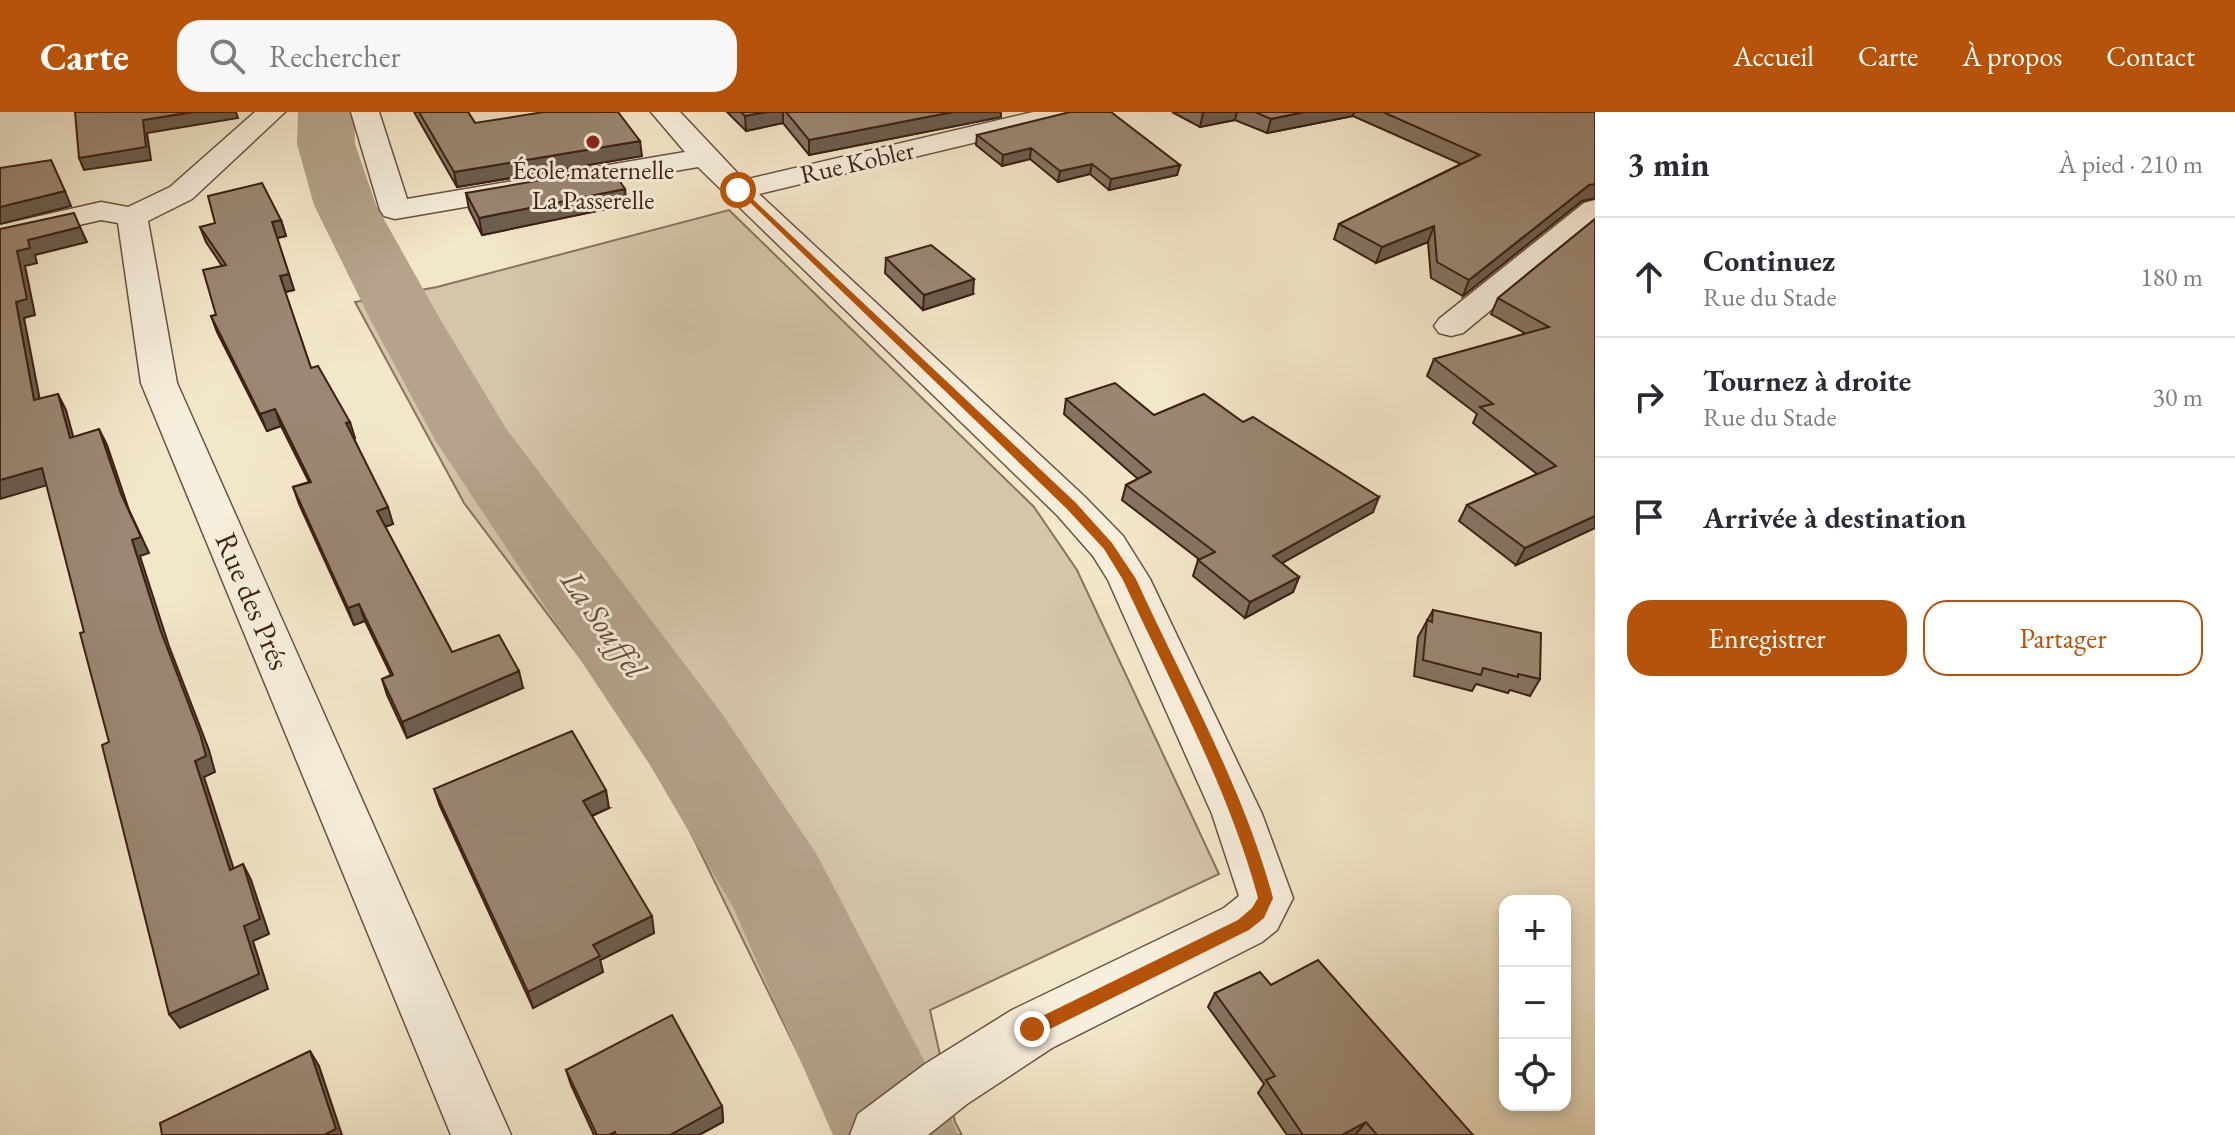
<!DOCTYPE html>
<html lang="fr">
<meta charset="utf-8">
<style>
body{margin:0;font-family:"EB Garamond",serif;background:#f7f7f7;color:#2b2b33}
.controls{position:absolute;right:24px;bottom:24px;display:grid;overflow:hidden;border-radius:16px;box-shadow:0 4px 12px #0003}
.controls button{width:72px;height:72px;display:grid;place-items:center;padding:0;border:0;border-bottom:2px solid #e1e1e2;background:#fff;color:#2b2b33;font:40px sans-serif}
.stop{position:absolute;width:24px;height:24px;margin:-18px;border:6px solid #b45309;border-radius:50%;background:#fff}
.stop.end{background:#b45309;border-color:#fff;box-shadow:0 2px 8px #0008}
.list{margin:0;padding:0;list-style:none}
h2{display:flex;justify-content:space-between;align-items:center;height:104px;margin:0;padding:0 32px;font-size:34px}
h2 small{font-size:26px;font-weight:400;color:#7c7c81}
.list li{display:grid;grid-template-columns:52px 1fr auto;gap:24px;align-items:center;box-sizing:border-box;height:120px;padding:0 32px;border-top:2px solid #e1e1e2}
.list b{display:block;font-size:30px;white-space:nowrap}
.list p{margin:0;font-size:26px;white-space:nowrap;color:#7c7c81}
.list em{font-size:26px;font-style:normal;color:#7c7c81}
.actions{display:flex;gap:16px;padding:24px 32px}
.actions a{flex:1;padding:18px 0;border:2px solid #b45309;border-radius:24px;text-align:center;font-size:28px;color:#b45309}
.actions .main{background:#b45309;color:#fff}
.icon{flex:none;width:44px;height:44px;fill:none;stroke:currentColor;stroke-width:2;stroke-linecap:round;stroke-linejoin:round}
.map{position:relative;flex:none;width:1595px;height:1023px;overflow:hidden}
header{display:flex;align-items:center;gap:48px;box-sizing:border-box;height:112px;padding:0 40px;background:#b45309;color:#fff}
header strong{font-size:38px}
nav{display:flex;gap:44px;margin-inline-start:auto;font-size:28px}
.search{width:560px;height:72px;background:#f7f7f7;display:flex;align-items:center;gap:20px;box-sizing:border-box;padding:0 28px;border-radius:24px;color:#7c7c81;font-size:30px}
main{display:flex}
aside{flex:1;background:#fff}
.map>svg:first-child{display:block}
.green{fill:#d4c5ab;stroke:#887260;stroke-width:2}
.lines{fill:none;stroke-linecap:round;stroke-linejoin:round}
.river{fill:#b5a38c;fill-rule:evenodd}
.minor-casing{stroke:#6a5142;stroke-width:3}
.minor{fill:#f7efdd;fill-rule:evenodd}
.wall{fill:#857463;stroke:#3c1f14;stroke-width:2}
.shaded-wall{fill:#6c5e50;stroke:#3c1f14;stroke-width:2}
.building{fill:#9b8773;stroke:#3c1f14;stroke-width:2}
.route{fill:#b45309}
.poi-dot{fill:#8f2418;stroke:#f7efdd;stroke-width:3}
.labels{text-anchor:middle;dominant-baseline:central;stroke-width:6;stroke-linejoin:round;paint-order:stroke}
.far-street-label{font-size:26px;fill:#3c1f14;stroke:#f7efdd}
.far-poi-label{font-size:26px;fill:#3c1f14;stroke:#f7efdd}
.street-label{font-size:30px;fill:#3c1f14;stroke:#f7efdd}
.water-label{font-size:32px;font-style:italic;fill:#664d3e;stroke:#f7efdd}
</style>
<header>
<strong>Carte</strong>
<div class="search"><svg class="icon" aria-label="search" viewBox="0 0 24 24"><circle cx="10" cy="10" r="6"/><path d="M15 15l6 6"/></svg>Rechercher</div>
<nav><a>Accueil</a><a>Carte</a><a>À propos</a><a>Contact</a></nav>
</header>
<main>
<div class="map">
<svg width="1595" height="1023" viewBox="0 0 1595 1023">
<rect width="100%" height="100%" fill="#f3e7ca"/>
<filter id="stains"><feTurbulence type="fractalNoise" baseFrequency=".0025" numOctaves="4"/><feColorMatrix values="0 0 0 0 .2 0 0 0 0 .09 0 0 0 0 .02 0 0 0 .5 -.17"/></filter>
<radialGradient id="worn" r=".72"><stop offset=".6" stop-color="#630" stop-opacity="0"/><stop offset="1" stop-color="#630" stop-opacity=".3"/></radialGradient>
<polygon class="green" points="729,98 1034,395 1077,458 1219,762 930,898 955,1010 962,1023 838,1023 652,641 464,391 355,190 437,175"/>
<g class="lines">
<polygon class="river" points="298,0 354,0 355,32 376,93 440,207 507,318 720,599 816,741 940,979 958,1023 833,1023 734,797 650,653 435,328 370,207 314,93 297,32"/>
<g class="minor-casing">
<g id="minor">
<polygon points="255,0 285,0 192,87 148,109 177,271 511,1023 451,1023 141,271 118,111 101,108 0,131 0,113 101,90 128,95 170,75"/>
<polygon points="351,0 379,0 407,87 685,40 651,0 680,0 744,68 1033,0 1082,0 1078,6 759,82 1085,385 1123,424 1150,467 1262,702 1293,786 1277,818 1262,830 1052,936 967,992 928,1023 850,1023 858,1002 925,952 1012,898 1224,796 1239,784 1212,702 1108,468 1093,444 1057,403 698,55 395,107 384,104 380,98"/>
<polygon points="1595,88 1595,112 1463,221 1451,224 1439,221 1434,214 1439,207 1584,91"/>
</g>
</g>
<use href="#minor" class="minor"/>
</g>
<g class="wall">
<polygon points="414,0 468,0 475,11 642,44 457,75"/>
<polygon points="727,0 1001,0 1001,5 809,43 783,11 746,19"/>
<polygon points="1172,0 1595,0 1595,86 1582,89 1463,184 1431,166 1428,130 1376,151 1334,127 1339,112 1461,52 1353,4 1267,21 1235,8 1200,15"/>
<polygon points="977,23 1180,53 1177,63 1109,78 1090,62 1058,70 1030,47 1002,54 976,33"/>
<polygon points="625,77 626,93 482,123 469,97 466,81"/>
<polygon points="1595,107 1595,416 1516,453 1459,409 1467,393 1537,362 1473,311 1477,302 1427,264 1434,247 1526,222 1491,202 1498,186"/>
<polygon points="281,108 286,124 277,126 294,178 285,180 311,256 355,326 354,327 393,412 385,415 452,540 523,576 407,626 387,583 382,567 391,563 365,509 354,513 299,392 293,375 309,370 281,314 267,319 217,220 211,204 216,203 222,154 206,130 200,115"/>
<polygon points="886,146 973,182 923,198 885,161"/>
<polygon points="1066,287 1154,303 1243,310 1373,400 1282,451 1299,465 1293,480 1245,506 1193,464 1198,448 1200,448 1122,388 1126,373 1138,367 1064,302"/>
<polygon points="1433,498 1540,567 1530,584 1510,578 1508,581 1476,572 1472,579 1414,564 1418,525"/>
<polygon points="434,677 609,696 592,704 654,821 600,848 603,860 533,896 440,694"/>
<polygon points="1271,873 1473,1023 1287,1023 1258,981 1264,972 1208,895 1215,881"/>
<polygon points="566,958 722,994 723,1010 699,1023 594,1023 571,973"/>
</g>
<g class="shaded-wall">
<polygon points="193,0 236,0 238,6 147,21 151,48 84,58 79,46 143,8"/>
<polygon points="767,0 783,0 783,11 746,19 745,4"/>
<polygon points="953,0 1001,0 1001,5 809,43 809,28"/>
<polygon points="1206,0 1237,0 1235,8 1200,15 1203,1"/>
<polygon points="1304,0 1354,0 1353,4 1267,21 1271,7"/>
<polygon points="640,29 642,44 457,75 454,60"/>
<polygon points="1031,36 1030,47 1002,54 1003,43"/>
<polygon points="1092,52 1090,62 1058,70 1060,59"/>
<polygon points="1180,53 1177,63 1109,78 1111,67"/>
<polygon points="1595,72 1595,86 1582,89 1463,184 1469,168 1589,73"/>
<polygon points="625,77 626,93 482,123 479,106"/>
<polygon points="65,79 71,94 0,112 0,95"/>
<polygon points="281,108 286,124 277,126 272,110"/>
<polygon points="1434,114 1428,130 1376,151 1382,135"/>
<polygon points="80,115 87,130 35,143 37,151 25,154 35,203 24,206 43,304 34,288 16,190 17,139 28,128"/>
<polygon points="289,162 294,178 285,180 280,164"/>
<polygon points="974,167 973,182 923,198 924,183"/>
<polygon points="58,282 66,298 78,342 70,326"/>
<polygon points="275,297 281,314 267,319 260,302"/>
<polygon points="350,310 355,326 351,328 346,311"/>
<polygon points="99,317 107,333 129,398 149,441 140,444 169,534 209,638 215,660 204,665 239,773 230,758 195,649 160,517 132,428 121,382"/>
<polygon points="42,356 51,372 0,387 0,368"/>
<polygon points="1379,385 1373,400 1268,459 1273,444"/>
<polygon points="388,395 393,412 382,416 377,399"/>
<polygon points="1595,404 1595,416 1516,453 1525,436"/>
<polygon points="1299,465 1293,480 1245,506 1250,490"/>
<polygon points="359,492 365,509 354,513 348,496"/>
<polygon points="519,559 523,576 407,626 402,610"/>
<polygon points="606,678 609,696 586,706 583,689"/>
<polygon points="243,752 251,768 269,822 253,829 268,877 180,916 169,902 244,814"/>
<polygon points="652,804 654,821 600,848 603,860 533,896 528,880 593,833"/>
<polygon points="310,939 319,954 342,1023 324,1023"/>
<polygon points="722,994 723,1010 699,1023 670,1023"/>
<polygon points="1366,1010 1355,1023 1342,1023"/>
</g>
<g class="building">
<polygon points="75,0 193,0 143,8 146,35 79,46"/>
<polygon points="419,0 468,0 475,11 544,0 618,0 640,29 454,60"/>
<polygon points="741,0 767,0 745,4"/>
<polygon points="786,0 953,0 809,28"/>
<polygon points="1070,0 1111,0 1180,53 1111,67 1092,52 1060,59 1031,36 1003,43 977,23"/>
<polygon points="1255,0 1304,0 1271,7"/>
<polygon points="1383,0 1595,0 1595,72 1589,73 1469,168 1437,150 1434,114 1382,135 1339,112 1480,43"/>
<polygon points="51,48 65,79 0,95 0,56"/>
<polygon points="611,56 625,77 479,106 466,81"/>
<polygon points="262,71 281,108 272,110 289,162 280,164 311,256 318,254 350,310 346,311 388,395 377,399 452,540 499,523 519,559 402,610 382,567 393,563 359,492 348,496 293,375 311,370 275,297 260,302 211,204 216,203 203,158 226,153 200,115 215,111 208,84"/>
<polygon points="74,101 80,115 28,128 30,136 17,139 27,187 16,190 34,288 58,282 70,326 99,317 121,382 141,425 132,428 160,517 200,622 206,644 195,649 230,758 243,752 260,807 244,814 259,862 169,902 102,633 109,630 80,521 84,520 42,356 0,368 0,117"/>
<polygon points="1595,107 1595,404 1525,436 1467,393 1556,354 1480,295 1493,292 1434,247 1549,215 1498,186"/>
<polygon points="931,133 974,167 924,183 886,146"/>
<polygon points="1115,271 1154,303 1204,282 1243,310 1253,305 1379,385 1273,444 1299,465 1250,490 1198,448 1215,440 1126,373 1151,360 1066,287"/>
<polygon points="1433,498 1541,521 1540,567 1518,562 1518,565 1483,556 1481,563 1423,548 1427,508 1432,510"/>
<polygon points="572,619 606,678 583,689 652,804 593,833 600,844 528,880 434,677"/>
<polygon points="1318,848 1473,1023 1377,1023 1366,1010 1342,1023 1303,1023 1266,968 1275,964 1215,881 1260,860 1271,873"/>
<polygon points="672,903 722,994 670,1023 616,1023 615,1020 609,1023 597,1023 566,958"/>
<polygon points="310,939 336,1017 324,1023 162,1023 160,1011"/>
</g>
<path class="route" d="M735,76H741L1076,391L1112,431L1136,467C1183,570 1244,677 1273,786L1264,806L1249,818L1038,923H1026V912L1238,808L1252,796L1258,786C1229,677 1170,570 1123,468L1104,437L1067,397Z"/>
<circle class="poi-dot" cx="593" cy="30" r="8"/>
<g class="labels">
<g class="far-street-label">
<text transform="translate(857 50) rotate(-13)">Rue Kobler</text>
</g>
<g class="far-poi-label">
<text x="593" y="58">École maternelle<tspan x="593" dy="30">La Passerelle</tspan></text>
</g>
<g class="street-label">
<text transform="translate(253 489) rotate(67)">Rue des Prés</text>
</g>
<g class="water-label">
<text transform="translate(604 512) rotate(55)">La Souffel</text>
</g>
</g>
<rect width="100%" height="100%" filter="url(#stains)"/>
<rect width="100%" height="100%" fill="url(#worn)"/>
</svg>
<div class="controls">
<button>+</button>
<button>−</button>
<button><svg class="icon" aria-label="locate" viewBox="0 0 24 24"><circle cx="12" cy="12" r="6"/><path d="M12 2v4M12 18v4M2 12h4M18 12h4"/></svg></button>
</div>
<div class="stop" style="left:738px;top:78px"></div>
<div class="stop end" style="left:1032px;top:917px"></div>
</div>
<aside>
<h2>3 min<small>À pied · 210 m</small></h2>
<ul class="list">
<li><svg class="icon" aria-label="ahead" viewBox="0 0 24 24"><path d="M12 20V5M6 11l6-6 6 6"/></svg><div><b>Continuez</b><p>Rue du Stade</p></div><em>180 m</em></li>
<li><svg class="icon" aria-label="right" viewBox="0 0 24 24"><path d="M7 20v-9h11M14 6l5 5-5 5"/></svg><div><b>Tournez à droite</b><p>Rue du Stade</p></div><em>30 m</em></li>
<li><svg class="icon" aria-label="arrive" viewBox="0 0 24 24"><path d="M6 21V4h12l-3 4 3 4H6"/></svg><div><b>Arrivée à destination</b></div></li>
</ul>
<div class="actions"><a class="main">Enregistrer</a><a>Partager</a></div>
</aside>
</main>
